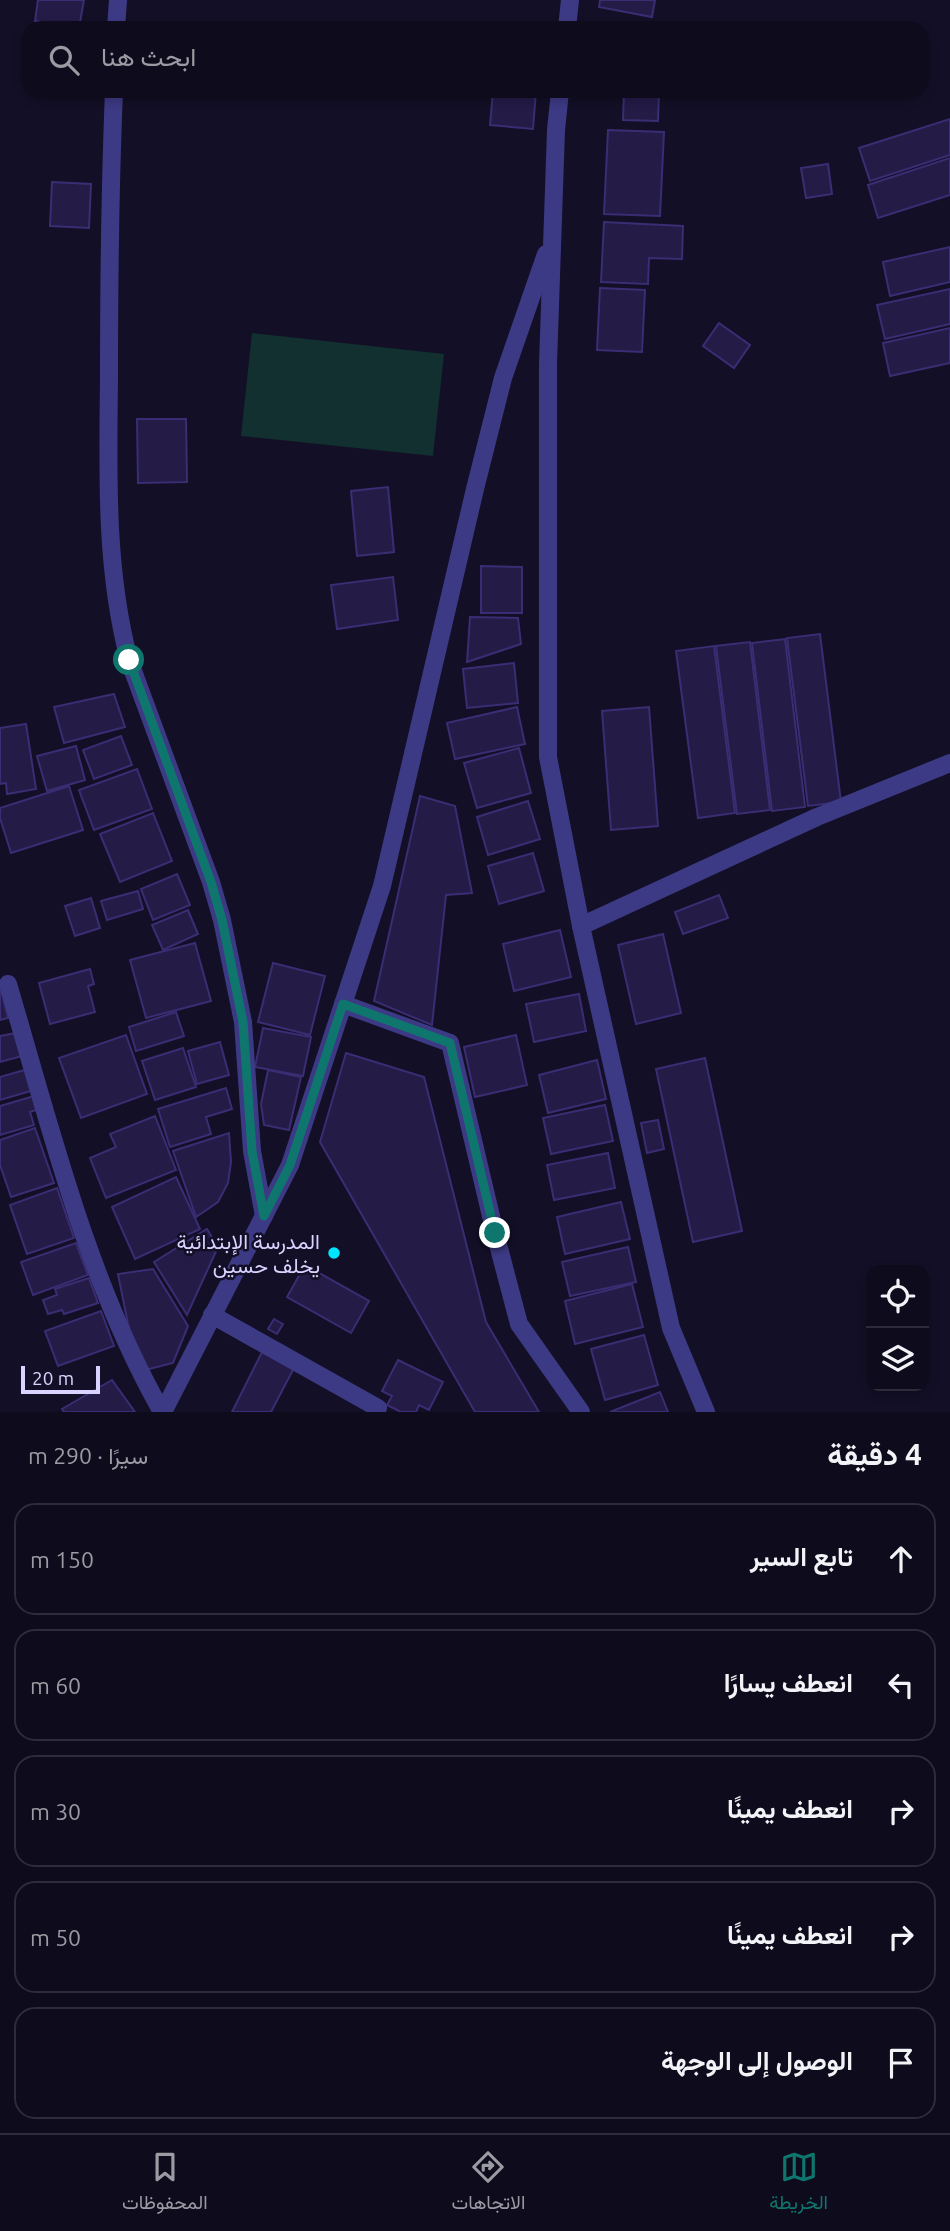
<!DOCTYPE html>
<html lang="ar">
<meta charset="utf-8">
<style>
body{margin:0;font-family:Ubuntu,Vazirmatn,sans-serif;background:#171425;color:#f1f3f6;direction:rtl}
.controls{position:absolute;right:21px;bottom:21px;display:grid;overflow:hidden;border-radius:14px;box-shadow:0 4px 10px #0003}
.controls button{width:63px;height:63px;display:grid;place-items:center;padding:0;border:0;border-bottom:2px solid #2e2b3b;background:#0e0b1c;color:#f1f3f6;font:35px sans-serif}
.scale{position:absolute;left:21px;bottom:18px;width:79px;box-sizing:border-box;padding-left:7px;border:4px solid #d9d4ff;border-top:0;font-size:19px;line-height:24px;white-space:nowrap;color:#d9d4ff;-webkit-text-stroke:5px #130f26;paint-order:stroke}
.stop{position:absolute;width:21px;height:21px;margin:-16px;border:5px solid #0f766e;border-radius:50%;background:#fff}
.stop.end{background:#0f766e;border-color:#fff;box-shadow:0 2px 7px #0008}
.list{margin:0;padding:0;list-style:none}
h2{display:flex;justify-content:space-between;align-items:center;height:91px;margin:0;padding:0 28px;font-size:30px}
h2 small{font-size:23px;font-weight:400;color:#9b9ba3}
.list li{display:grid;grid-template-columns:46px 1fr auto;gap:21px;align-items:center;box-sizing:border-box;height:112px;margin:0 14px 14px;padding:0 14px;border:2px solid #2e2b3b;border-radius:21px}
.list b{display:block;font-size:26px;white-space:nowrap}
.list em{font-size:23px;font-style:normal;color:#9b9ba3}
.icon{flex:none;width:38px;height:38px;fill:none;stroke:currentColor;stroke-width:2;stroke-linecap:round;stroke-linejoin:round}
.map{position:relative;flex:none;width:950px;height:1412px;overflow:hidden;direction:ltr}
.search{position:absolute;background:#0e0b1c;box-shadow:0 4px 10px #0003;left:21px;right:21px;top:21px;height:77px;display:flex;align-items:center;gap:18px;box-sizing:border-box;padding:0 24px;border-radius:21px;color:#9b9ba3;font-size:26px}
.sheet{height:721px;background:#0e0b1c}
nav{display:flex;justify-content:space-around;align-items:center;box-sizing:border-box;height:98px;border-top:2px solid #2e2b3b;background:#0e0b1c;font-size:19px;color:#9b9ba3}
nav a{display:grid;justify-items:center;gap:4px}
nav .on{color:#0f766e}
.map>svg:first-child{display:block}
.green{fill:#12302f}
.building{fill:#241b47;stroke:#3b2d73;stroke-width:2}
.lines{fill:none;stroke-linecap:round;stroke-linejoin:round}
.minor{stroke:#3d3a85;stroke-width:18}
.route{stroke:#0f766e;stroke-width:9}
.poi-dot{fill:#00e5ff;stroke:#130f26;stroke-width:2.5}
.labels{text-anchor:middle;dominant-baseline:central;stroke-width:5;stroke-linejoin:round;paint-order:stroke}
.poi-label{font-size:21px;fill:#d9d4ff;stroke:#130f26;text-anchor:end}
</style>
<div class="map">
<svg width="950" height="1412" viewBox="0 0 950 1412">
<rect width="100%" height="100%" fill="#130f26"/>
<polygon class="green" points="252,333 444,354 433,456 241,436"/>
<g class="building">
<polygon points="38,0 84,0 79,28 35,21"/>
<polygon points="600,0 655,0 652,17 599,7"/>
<polygon points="493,91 536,91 533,129 490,125"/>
<polygon points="624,91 659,91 658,121 623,120"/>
<polygon points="950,119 950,155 870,181 859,148"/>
<polygon points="608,130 664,132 660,216 604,214"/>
<polygon points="950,158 950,195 878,218 868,185"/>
<polygon points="828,164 832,194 806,198 801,168"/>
<polygon points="52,182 91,184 89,228 50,226"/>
<polygon points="604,222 683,226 682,259 649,258 648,284 601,282"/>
<polygon points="950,247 950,282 890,296 883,262"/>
<polygon points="600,288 645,290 642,352 597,350"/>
<polygon points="950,289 950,324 885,339 877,305"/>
<polygon points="719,323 750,345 734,368 703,346"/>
<polygon points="950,328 950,363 890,376 883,343"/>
<polygon points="137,419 186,419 187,482 138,483"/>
<polygon points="388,487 394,552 357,556 351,491"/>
<polygon points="481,566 522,567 522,613 481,613"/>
<polygon points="393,577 398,620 337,629 331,585"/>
<polygon points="470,617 518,618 521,644 467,662"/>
<polygon points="820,634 841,802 808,806 787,638"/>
<polygon points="785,639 805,807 772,811 752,643"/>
<polygon points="750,642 770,810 737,814 716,646"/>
<polygon points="714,646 735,813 698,818 676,651"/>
<polygon points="514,663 518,703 467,708 463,669"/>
<polygon points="114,694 125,727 64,743 54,707"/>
<polygon points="517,707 525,744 455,759 447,723"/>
<polygon points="649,707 658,826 611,830 602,711"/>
<polygon points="26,724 36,789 7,794 6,783 0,784 0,728"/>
<polygon points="121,736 132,765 94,779 83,750"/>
<polygon points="76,746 85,780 47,791 37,756"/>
<polygon points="519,748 531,793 477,808 464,763"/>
<polygon points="137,769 152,809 94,830 79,790"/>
<polygon points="69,786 83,830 11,853 0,818 0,808"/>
<polygon points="420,796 455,806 472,893 446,895 432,1025 374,1001"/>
<polygon points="528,801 540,839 488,855 477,817"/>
<polygon points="153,813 172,861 120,882 100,834"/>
<polygon points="533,853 544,891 499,904 488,866"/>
<polygon points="177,874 190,905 153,920 141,889"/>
<polygon points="138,891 143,909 107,920 101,901"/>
<polygon points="719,895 728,918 683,934 675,912"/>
<polygon points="91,898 100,928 75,936 65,906"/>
<polygon points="188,910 198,934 163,950 152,925"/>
<polygon points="560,930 571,977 514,991 503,944"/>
<polygon points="663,934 681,1013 636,1024 618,945"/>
<polygon points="195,943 211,1001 146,1018 130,960"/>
<polygon points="273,963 325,976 310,1035 258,1022"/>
<polygon points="90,969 94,984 88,986 95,1012 50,1024 39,983"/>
<polygon points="0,985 8,1018 0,1020"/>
<polygon points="579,994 586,1031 534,1042 526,1004"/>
<polygon points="176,1012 184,1036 136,1051 129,1027"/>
<polygon points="263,1028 311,1037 303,1076 255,1067"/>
<polygon points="16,1033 22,1056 0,1062 0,1036"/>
<polygon points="126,1035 147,1094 81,1118 59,1058"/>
<polygon points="516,1035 527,1085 475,1097 464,1047"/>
<polygon points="220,1042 229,1075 197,1084 188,1051"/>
<polygon points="183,1048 196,1087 155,1100 142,1061"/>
<polygon points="346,1053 424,1077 486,1322 539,1412 475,1412 320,1142"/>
<polygon points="705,1058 742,1231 693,1242 656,1069"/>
<polygon points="597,1060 606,1099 548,1113 539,1075"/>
<polygon points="28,1069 34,1090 0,1100 0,1077"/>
<polygon points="268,1070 301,1077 289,1130 264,1125 261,1104"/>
<polygon points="226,1088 232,1109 206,1117 211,1134 170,1147 158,1109"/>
<polygon points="34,1096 39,1109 30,1112 34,1125 0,1135 0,1106"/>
<polygon points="605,1105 613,1141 551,1154 543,1118"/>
<polygon points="155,1116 176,1170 106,1198 90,1158 116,1147 110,1134"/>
<polygon points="658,1120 664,1149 647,1153 641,1123"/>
<polygon points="35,1128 54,1183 11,1197 0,1165 0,1140"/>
<polygon points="229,1133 231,1162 228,1183 218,1202 196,1217 173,1151"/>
<polygon points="608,1153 615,1188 554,1200 547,1165"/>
<polygon points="176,1177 200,1229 135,1259 112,1207"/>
<polygon points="57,1188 74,1238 27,1254 10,1205"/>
<polygon points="621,1202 630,1239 565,1254 557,1217"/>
<polygon points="207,1229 218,1247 187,1315 154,1262"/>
<polygon points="76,1243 88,1275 33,1295 21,1262"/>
<polygon points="628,1247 636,1282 570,1296 562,1262"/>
<polygon points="305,1265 369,1301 351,1333 287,1297"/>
<polygon points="153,1269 188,1326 173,1363 145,1370 130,1334 118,1274"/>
<polygon points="89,1278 98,1303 64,1314 62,1310 48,1314 43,1300 57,1295 55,1289"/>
<polygon points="632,1284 643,1327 575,1344 565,1301"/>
<polygon points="101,1311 114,1346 58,1366 45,1331"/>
<polygon points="274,1319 283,1324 277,1334 268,1329"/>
<polygon points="644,1335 658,1385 605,1400 591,1349"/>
<polygon points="262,1352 294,1368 271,1412 232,1412"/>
<polygon points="398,1360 443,1382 429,1410 419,1405 416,1412 401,1412 387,1405 392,1396 382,1391"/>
<polygon points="112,1380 135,1412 64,1412 62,1409"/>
<polygon points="660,1392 668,1412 610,1412"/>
</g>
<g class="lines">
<g class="minor">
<polyline points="116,28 118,0"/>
<polyline points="567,28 570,0"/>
<path d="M114,91C110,187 109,283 109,379C108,474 105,568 129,660L211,882L222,920L243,1022L252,1151L264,1216"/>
<polyline points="560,91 556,130 548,364 548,757 581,926 671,1328 706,1412"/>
<polyline points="581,926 817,817 950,763"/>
<path d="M8,984C51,1129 87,1280 162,1412"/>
<polyline points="343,1004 450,1043 495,1233 519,1324 581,1412"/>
<polyline points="212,1315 378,1408"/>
<polyline points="163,1412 290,1165 382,886 475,489 503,378 546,254"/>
</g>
</g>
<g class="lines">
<polyline class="route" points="129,660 211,882 222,920 243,1022 252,1151 264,1216 290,1165 343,1004 450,1043 495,1233"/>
</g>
<circle class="poi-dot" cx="334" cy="1253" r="7"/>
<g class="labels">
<g class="poi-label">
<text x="320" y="1241">المدرسة الإبتدائية<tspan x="320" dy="24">يخلف حسين</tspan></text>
</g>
</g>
</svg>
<div class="controls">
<button><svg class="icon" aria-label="locate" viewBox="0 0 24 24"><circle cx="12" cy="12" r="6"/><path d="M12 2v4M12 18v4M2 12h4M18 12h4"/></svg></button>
<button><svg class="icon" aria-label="layers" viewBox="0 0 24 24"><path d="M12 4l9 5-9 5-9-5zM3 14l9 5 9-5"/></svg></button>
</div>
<div class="scale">20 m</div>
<div class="stop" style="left:129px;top:660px"></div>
<div class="stop end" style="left:495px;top:1233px"></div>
<div class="search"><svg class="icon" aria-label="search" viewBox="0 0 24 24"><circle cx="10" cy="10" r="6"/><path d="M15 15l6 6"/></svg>ابحث هنا</div>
</div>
<section class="sheet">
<h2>4 دقيقة<small>سيرًا · 290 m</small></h2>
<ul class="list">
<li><svg class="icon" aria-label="ahead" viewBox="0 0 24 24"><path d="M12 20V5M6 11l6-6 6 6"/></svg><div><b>تابع السير</b></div><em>150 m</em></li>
<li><svg class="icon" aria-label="left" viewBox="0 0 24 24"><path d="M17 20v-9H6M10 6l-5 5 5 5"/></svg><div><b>انعطف يسارًا</b></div><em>60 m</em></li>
<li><svg class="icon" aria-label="right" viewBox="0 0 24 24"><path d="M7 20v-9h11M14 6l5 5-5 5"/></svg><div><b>انعطف يمينًا</b></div><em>30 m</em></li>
<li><svg class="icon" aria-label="right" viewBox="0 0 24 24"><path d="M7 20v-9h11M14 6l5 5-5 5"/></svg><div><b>انعطف يمينًا</b></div><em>50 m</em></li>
<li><svg class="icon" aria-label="arrive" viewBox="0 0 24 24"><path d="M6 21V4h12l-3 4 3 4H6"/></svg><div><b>الوصول إلى الوجهة</b></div></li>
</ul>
</section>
<nav>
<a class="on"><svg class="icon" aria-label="map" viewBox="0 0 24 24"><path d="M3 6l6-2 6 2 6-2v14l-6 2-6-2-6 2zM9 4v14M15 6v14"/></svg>الخريطة</a>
<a><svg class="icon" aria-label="directions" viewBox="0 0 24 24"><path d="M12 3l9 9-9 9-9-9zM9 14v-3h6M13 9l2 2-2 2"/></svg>الاتجاهات</a>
<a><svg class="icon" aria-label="saved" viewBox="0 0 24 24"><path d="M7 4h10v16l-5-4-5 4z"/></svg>المحفوظات</a>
</nav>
